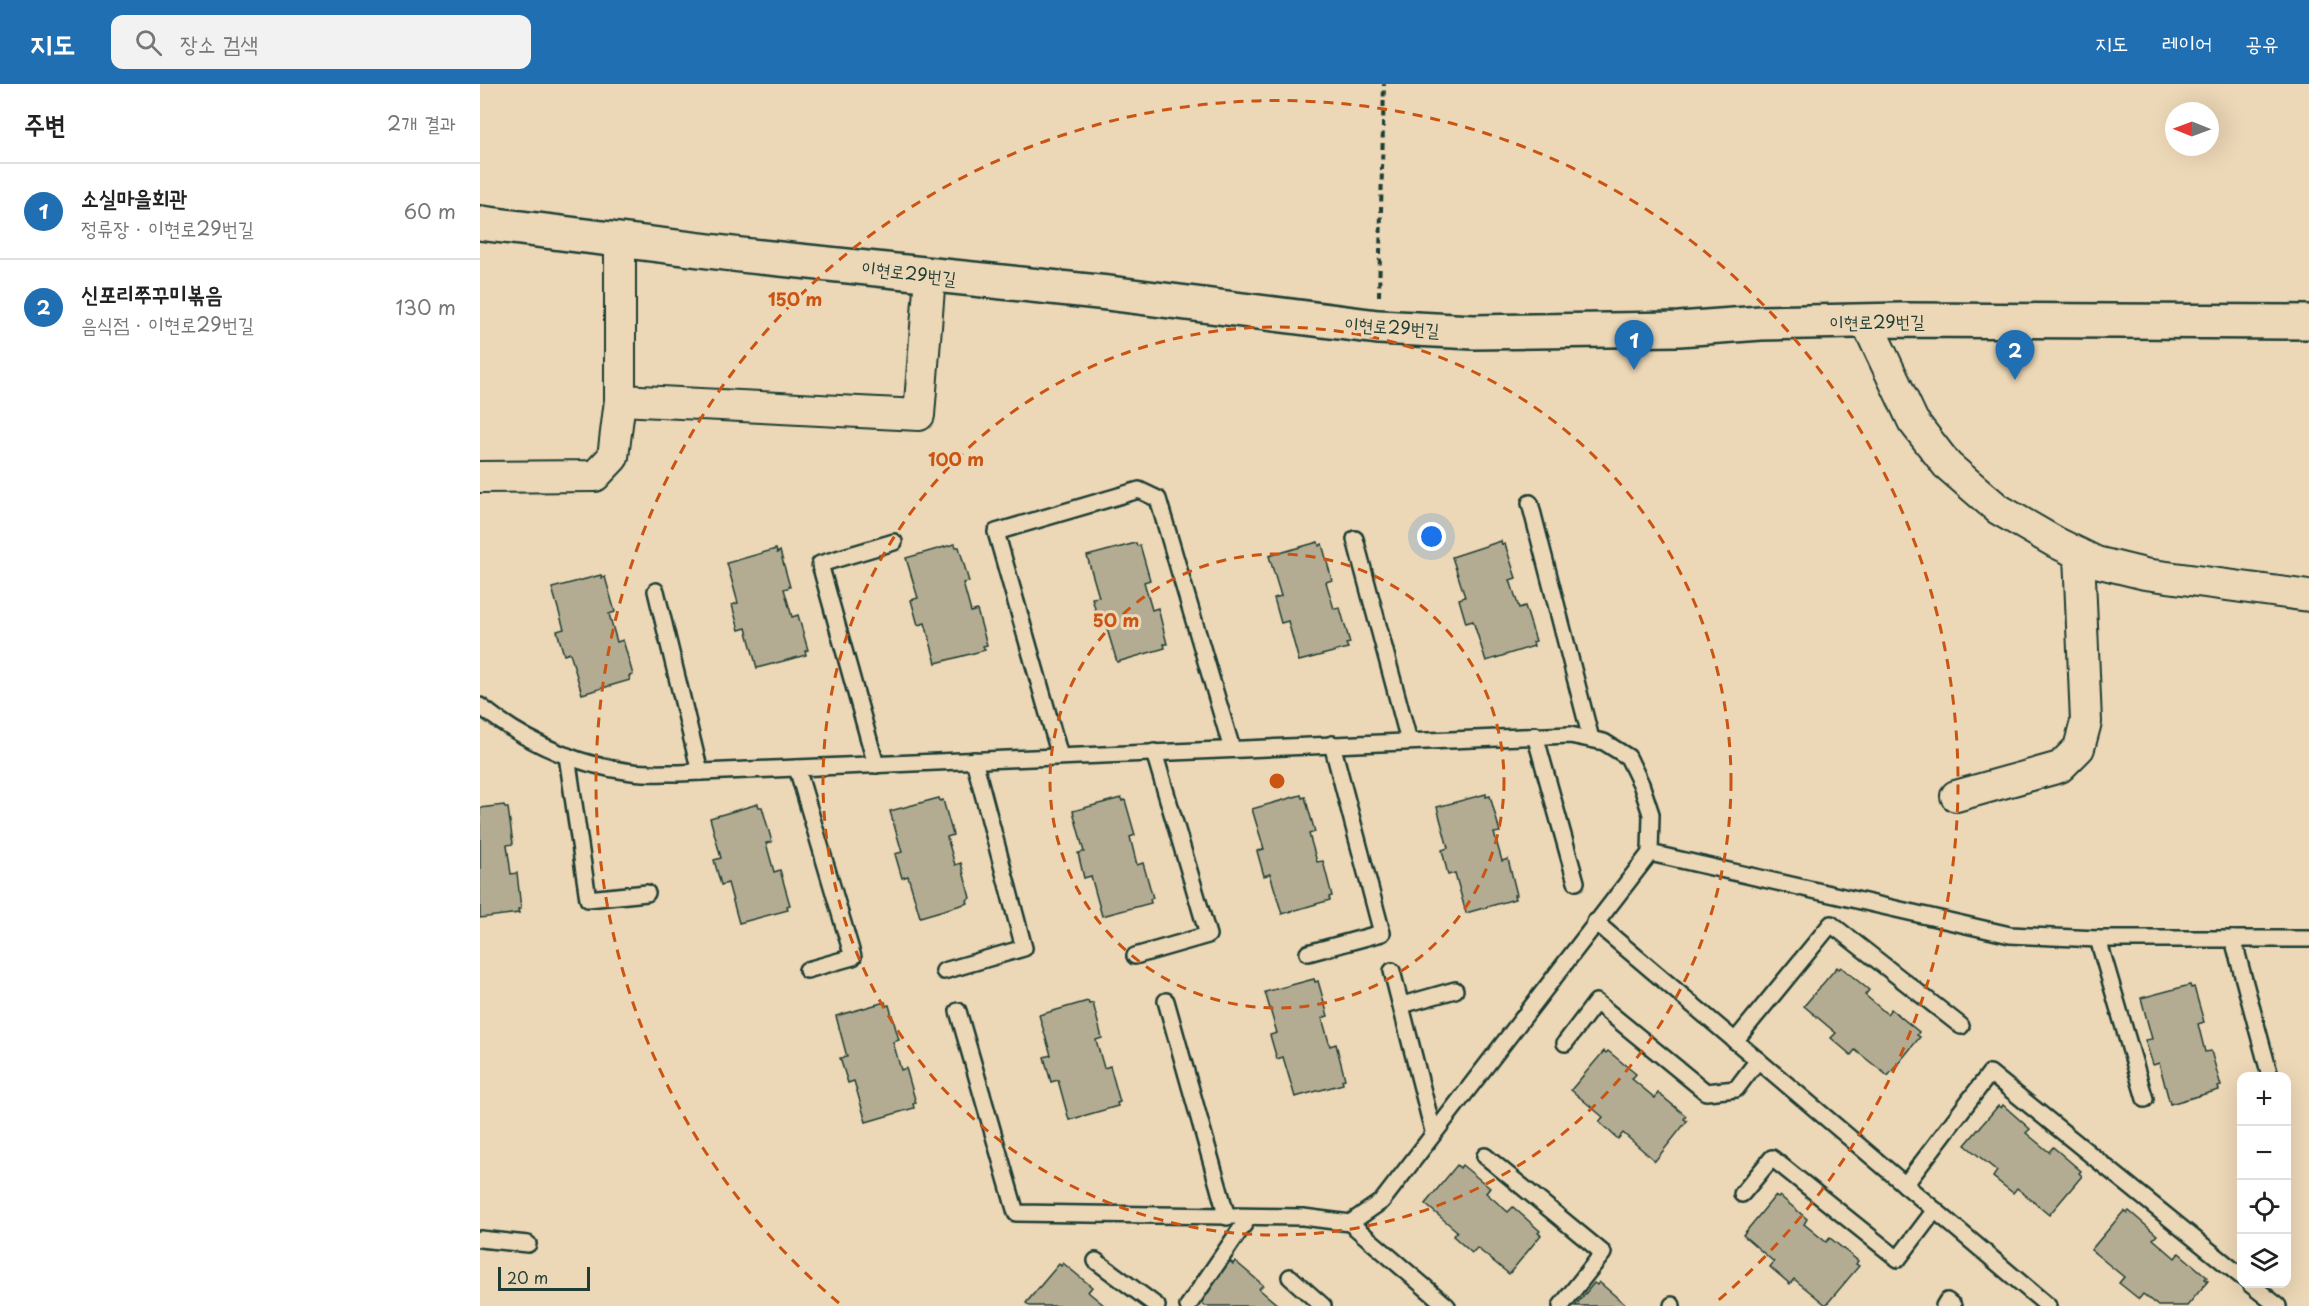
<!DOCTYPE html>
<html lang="ko">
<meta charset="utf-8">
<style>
body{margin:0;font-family:"Playpen Sans","Poor Story",sans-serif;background:#f2f2f2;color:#222}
.controls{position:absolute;right:18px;bottom:18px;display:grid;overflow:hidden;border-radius:12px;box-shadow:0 6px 24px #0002}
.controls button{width:54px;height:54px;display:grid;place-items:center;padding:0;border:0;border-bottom:2px solid #e0e0e0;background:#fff;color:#222;font:30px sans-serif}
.compass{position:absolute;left:1685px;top:18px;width:54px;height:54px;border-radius:50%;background:#fff;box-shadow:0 6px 24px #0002;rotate:271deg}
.scale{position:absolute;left:18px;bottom:15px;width:92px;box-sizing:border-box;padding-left:6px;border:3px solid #1f3d34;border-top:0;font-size:16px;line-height:21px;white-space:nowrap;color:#1f3d34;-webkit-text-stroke:4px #ecd7b6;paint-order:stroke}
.you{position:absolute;left:952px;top:453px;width:21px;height:21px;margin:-15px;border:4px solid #fff;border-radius:50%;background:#1a73e8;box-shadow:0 0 0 9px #1a73e833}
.badge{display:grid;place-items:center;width:39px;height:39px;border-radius:50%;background:#1f6fb2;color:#fff;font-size:20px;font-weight:700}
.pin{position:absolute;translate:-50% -50px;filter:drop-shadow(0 2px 3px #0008)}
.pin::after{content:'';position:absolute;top:32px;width:21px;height:18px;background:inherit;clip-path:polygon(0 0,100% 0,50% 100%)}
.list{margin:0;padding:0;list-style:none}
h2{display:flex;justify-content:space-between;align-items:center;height:78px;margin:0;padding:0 24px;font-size:26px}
h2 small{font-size:20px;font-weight:400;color:#767676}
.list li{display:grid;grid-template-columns:39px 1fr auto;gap:18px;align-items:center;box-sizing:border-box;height:96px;padding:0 24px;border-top:2px solid #e0e0e0}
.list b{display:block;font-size:22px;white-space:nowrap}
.list p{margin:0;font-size:20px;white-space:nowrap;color:#767676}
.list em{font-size:20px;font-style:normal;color:#767676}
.icon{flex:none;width:33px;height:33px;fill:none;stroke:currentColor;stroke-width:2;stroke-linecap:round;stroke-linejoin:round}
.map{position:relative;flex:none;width:1829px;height:1222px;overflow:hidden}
header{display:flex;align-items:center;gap:36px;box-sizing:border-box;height:84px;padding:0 30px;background:#1f6fb2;color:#fff}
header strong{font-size:28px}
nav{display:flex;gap:33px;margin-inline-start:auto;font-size:21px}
.search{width:420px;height:54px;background:#f2f2f2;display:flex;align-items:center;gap:15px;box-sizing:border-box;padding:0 21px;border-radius:12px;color:#767676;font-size:22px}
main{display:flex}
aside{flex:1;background:#fff}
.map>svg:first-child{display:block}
.building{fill:#b3ac92;stroke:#1f3d34;stroke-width:1.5}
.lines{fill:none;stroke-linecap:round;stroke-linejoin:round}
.service-casing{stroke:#1f3d34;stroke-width:20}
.minor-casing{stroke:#1f3d34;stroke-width:34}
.tertiary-casing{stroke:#1f3d34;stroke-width:38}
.path{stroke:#1f3d34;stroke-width:4;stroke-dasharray:6 4.5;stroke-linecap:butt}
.service{stroke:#ecd7b6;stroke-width:15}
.minor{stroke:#ecd7b6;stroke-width:30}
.tertiary{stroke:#ecd7b6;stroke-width:33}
.ring{fill:none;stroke:#ca5512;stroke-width:3;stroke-dasharray:10 8}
.labels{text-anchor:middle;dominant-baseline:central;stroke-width:6;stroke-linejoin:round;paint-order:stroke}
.street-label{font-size:18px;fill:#1f3d34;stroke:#ecd7b6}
.centre{fill:#ca5512;stroke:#ecd7b6;stroke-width:3}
.ring-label{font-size:18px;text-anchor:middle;font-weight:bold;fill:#ca5512;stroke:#ecd7b6;stroke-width:6;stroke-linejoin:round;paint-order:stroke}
</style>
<header>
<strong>지도</strong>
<div class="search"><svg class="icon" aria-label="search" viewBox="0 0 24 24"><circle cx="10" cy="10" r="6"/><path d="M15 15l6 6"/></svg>장소 검색</div>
<nav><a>지도</a><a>레이어</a><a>공유</a></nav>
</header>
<main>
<aside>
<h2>주변<small>2개 결과</small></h2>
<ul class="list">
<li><span class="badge">1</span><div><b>소실마을회관</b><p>정류장 · 이현로29번길</p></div><em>60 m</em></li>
<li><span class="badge">2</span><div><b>신포리쭈꾸미볶음</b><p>음식점 · 이현로29번길</p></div><em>130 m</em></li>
</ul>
</aside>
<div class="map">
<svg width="1829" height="1222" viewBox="0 0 1829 1222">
<rect width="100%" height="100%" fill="#ecd7b6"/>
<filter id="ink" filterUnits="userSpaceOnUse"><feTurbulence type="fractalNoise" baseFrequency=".0167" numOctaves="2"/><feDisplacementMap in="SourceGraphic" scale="12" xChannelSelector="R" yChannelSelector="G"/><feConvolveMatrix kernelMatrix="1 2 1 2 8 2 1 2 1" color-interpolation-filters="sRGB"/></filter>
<g filter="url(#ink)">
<g class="building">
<polygon points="1021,457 1022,461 1025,460 1036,494 1030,496 1039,524 1045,522 1056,557 1053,558 1054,562 1006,577 993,537 986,539 979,515 985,513 972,473"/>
<polygon points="838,458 839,462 842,460 852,496 846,498 854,525 860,524 870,559 866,560 868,564 819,577 808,537 801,539 794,514 801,512 789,472"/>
<polygon points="656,459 657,462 660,461 670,496 664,498 672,526 678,524 687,560 684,560 685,564 637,578 625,538 619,539 612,514 619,513 607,472"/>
<polygon points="475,460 476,463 479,463 489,498 483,499 491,528 497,526 507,561 503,562 505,566 456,579 445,539 438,541 431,516 438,514 426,474"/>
<polygon points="296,465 297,469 300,467 310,503 304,505 312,533 318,531 328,566 325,567 326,571 277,584 266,544 259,546 252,521 258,519 247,479"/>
<polygon points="121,491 122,494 125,493 135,528 129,530 137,558 143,556 153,591 149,592 150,596 102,610 90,569 84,571 77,547 84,545 72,504"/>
<polygon points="1006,710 1006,713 1010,712 1020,748 1014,749 1022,777 1028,775 1037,811 1034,811 1035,815 986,829 975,789 968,791 962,766 968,764 957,723"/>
<polygon points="821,711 822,714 825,713 835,748 829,750 837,778 843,777 852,812 849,813 850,816 802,830 790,790 784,792 777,767 784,765 772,725"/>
<polygon points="459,714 460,717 463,716 473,751 467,753 475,781 481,779 490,814 487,816 488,819 440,833 428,792 422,794 415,770 422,768 410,727"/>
<polygon points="641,714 642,717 645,716 655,751 650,753 657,781 663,779 673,814 670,815 671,819 622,832 611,792 604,794 598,769 604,768 593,727"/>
<polygon points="278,720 279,723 282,723 292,758 286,759 294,788 300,786 310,821 307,822 308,826 259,839 248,799 241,801 234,776 241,774 230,734"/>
<polygon points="24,721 25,724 28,724 33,760 27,761 31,790 37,789 41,825 38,825 39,829 0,834 0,724"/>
<polygon points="1357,883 1359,885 1361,883 1389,906 1385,911 1407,930 1411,925 1439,948 1437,951 1440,953 1408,992 1375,966 1371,971 1351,954 1356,949 1324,922"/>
<polygon points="834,895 835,898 838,897 848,932 842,934 850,962 856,960 865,995 862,996 863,1000 815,1013 803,973 797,975 790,951 797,949 785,908"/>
<polygon points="1710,901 1711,904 1714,903 1724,938 1718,940 1725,968 1731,967 1741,1002 1738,1003 1739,1006 1690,1020 1679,979 1673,981 1665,956 1672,955 1661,914"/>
<polygon points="608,917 609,920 613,919 622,954 616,956 624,984 630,982 640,1018 637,1019 638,1022 589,1036 578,996 571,998 564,973 571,971 559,931"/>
<polygon points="405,918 406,922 409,921 419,956 413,958 421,986 426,984 436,1019 433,1020 434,1024 386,1038 374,997 368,999 360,974 367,973 356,932"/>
<polygon points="1124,967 1126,969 1128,967 1156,990 1152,995 1175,1014 1178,1009 1206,1032 1204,1035 1207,1037 1175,1077 1143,1049 1138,1055 1119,1038 1123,1033 1091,1006"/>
<polygon points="1523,1021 1550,1045 1546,1049 1569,1068 1573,1063 1601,1087 1599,1089 1602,1092 1569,1131 1537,1104 1533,1109 1513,1093 1517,1087 1485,1061 1518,1022 1521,1024"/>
<polygon points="977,1081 980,1084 982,1081 1010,1104 1006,1109 1028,1128 1033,1123 1060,1147 1058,1149 1061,1151 1029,1190 997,1164 992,1169 973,1152 977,1147 945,1120"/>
<polygon points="1295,1112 1298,1114 1300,1112 1327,1135 1324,1140 1346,1158 1350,1154 1378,1177 1376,1180 1379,1182 1346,1221 1314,1195 1310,1200 1290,1183 1294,1178 1263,1151"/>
<polygon points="1644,1127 1647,1129 1649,1127 1677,1151 1673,1155 1695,1174 1699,1169 1727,1193 1725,1195 1728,1197 1707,1222 1678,1222 1663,1210 1659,1215 1639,1199 1644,1193 1611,1166"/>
<polygon points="750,1177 753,1180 755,1177 783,1201 779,1205 799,1222 725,1222 718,1216"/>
<polygon points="583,1179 612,1203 608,1208 625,1222 550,1222 546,1219 579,1180 581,1182"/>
<polygon points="1119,1198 1147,1222 1095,1222 1114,1199 1117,1201"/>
</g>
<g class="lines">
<g class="service-casing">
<g id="service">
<polyline points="1050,419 1111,655"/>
<polyline points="875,455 929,657"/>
<polyline points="176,507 220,688"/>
<path d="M0,622C44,657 95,681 152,688C167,690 184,689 199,689L1090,651L1124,658L1148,673L1161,700L1171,730L1170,769L1530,851L1618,855H1829"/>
<polyline points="1055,651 1096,798"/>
<polyline points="87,672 108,815 167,809"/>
<polyline points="580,672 516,448 659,406 678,415 752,665"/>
<polyline points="396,681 340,480 414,458"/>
<polyline points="317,684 373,873 327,886"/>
<polyline points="1115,838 1568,1222"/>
<polyline points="1618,855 1665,1015"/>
<polyline points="1753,855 1790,992"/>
<polyline points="828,869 902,849 852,660"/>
<polyline points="655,872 728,851 674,668"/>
<polyline points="464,887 544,864 494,676"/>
<polyline points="912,887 953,1047"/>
<polyline points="686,917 747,1133"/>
<polyline points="922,921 975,906"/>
<polyline points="478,927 536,1129 823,1133 870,1139 902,1117 1170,769"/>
<polyline points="1255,957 1351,840 1481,942"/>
<polyline points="1085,959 1116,918 1226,1008 1256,1005 1278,976"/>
<polyline points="1005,1072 1123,1169 1081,1222"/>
<polyline points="1425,1101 1510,989 1762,1193"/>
<polyline points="1262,1110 1292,1074 1418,1175 1455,1126"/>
<polyline points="870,1139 967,1222"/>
<polyline points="0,1155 48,1160"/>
<polyline points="616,1177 677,1222"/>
<polyline points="810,1193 843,1222"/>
<polyline points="1770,1200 1798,1222"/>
<polyline points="1192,1221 1192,1222"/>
<polyline points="708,1222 769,1133"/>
<polyline points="1464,1222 1467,1217 1473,1222"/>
</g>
</g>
<g class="minor-casing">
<g id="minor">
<polyline points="1386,237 1433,337 1467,381 1518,425 1575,458 1616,478 1665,490 1829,512"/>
<polyline points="140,316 439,331 450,192"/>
<polyline points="0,393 115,392 133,373 140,316 140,156"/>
<polyline points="1476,712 1580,683 1599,664 1606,638 1599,470"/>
</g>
</g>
<g class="tertiary-casing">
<polyline id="tertiary" points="0,139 261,171 628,209 898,243 993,248 1199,245 1281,239 1423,236 1829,238"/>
</g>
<polyline class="path" points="899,212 904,0"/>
<use href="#service" class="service"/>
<use href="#minor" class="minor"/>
<use href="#tertiary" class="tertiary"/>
</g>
</g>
<g class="ring">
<circle cx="797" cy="697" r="227"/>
<circle cx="797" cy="697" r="454"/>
<path d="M359 1219A681 681 0 1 1 1235 1219"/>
</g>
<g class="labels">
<g class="street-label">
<text transform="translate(429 188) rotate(7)">이현로29번길</text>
<text transform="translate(1397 237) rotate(-1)">이현로29번길</text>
<text transform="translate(912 242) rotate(4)">이현로29번길</text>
</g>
</g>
<circle cx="797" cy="697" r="9" class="centre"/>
<g class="ring-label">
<text x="315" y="222">150 m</text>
<text x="476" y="382">100 m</text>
<text x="636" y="543">50 m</text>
</g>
</svg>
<div class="controls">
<button>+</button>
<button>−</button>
<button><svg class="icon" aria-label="locate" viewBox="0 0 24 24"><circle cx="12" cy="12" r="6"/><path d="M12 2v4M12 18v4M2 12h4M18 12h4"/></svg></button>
<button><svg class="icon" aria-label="layers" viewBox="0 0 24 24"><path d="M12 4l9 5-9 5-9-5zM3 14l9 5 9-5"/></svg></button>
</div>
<svg class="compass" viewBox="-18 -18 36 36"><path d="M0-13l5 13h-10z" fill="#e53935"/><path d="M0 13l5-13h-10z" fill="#767676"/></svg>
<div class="scale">20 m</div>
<div class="you"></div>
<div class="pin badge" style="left:1154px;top:286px">1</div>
<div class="pin badge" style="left:1535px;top:296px">2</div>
</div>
</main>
